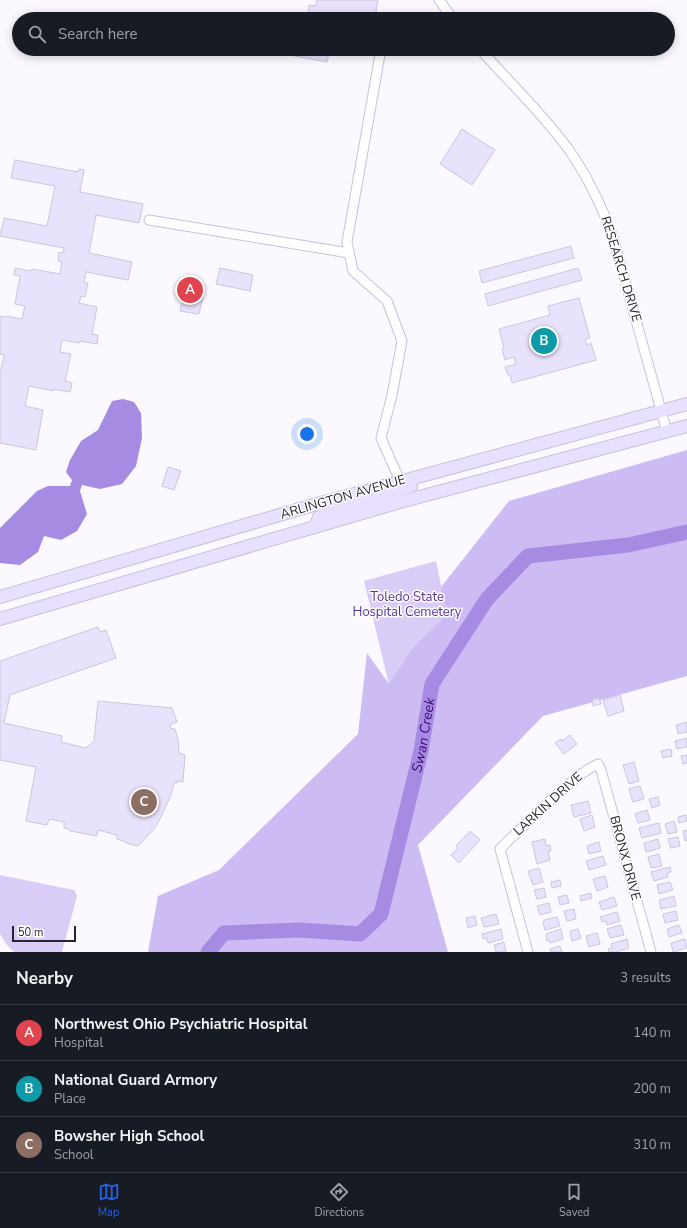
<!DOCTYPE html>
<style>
body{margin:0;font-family:"Nunito Sans",sans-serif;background:#242831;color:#f1f3f6}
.scale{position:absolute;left:12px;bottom:10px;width:64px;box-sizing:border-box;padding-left:4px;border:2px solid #28252f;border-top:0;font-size:11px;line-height:14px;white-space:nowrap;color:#28252f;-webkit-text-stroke:3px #fff;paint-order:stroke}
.you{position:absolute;left:307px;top:434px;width:14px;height:14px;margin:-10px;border:3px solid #fff;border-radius:50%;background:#1a73e8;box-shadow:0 0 0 6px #1a73e833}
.badge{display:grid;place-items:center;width:26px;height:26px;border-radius:50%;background:#2563eb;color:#fff;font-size:13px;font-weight:700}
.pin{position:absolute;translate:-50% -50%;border:2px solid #fff;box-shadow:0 1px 4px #0006}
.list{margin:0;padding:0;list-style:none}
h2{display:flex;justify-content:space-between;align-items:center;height:52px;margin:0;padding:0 16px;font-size:17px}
h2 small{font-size:13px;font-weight:400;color:#9ea1a6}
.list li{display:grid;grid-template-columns:26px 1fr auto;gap:12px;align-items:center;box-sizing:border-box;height:56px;padding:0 16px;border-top:1px solid #363941}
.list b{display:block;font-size:15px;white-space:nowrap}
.list p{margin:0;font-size:13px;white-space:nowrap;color:#9ea1a6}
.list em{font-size:13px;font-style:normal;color:#9ea1a6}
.icon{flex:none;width:22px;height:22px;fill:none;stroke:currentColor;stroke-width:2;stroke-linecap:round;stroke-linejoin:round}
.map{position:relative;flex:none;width:687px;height:952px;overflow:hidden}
.search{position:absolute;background:#171b24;box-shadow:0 2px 10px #0003;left:12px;right:12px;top:12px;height:44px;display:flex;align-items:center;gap:10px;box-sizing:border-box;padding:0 14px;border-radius:22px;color:#9ea1a6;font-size:15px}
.sheet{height:220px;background:#171b24}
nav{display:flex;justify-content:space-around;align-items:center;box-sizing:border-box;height:56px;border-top:1px solid #363941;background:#171b24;font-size:11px;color:#9ea1a6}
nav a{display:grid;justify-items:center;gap:2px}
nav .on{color:#2563eb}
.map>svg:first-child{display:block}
.green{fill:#d9cdf8}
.forest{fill:#ccbcf3}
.water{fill:#a68be3}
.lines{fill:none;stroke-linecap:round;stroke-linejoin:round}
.river{stroke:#a68be3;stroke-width:15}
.building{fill:#e8e2fc;stroke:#ccc5de}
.street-casing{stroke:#c7c1da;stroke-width:11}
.secondary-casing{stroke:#c7c1da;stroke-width:14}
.street{stroke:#fff;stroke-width:9}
.secondary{stroke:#e9dfff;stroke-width:12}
.labels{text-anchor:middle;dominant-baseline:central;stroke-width:3;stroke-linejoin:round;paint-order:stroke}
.street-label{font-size:13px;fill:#28252f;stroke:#fff}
.park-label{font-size:13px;fill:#593096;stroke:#fff}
.water-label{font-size:14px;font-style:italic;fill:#3c0573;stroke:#fff}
</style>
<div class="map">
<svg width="687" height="952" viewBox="0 0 687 952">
<rect width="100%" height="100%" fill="#fbf9ff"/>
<g class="green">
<polygon points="436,561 447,614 413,647 389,685 364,581"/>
<polygon points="0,875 74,890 77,896 62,952 14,952 7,945 0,934"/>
</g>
<polygon class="forest" points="687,450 687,676 543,716 418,845 448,952 148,952 158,896 219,870 358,734 367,653 389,684 413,647 447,614 441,587 509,501"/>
<polygon class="water" points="123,399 134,402 141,413 142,438 136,466 122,484 100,489 82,485 80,491 87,514 77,531 61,540 44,536 38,552 20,565 0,563 0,528 37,491 48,486 70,486 72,480 66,472 70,460 81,441 98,430 112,401"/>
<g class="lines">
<path class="river" id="s1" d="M208,952L224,933L299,930L360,934L381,914L421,751L432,684L487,599L528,556L628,545L687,532"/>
</g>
<g class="building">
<polygon points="317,0 378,0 375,17 379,18 379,19 307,19 309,5 316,6"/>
<polygon points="269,49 330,49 327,62 268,51"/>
<polygon points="354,49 373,49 372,52"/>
<polygon points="462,129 495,150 472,185 440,164"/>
<polygon points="15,160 78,172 79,169 84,170 80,192 143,204 139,223 96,215 89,253 132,262 128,280 86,272 84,283 88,283 85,297 81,296 79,303 97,307 92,334 98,335 97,344 80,341 79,343 62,340 60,352 71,354 65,381 72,383 70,392 53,389 53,391 29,386 25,406 43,410 36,450 0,443 0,375 4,355 0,354 0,316 4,317 5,316 22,319 25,306 15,304 20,276 14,275 15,268 31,271 32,269 60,274 62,262 58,261 59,252 63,253 64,248 0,236 4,218 47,226 55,186 11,178"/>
<polygon points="571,246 574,258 482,283 479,271"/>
<polygon points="220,268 253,275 250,291 216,284"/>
<polygon points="578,268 582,280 488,306 485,294"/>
<polygon points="186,284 205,288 199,314 180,311"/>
<polygon points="579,298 590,338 585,339 587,345 591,343 596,360 512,383 510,375 508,375 505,367 516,364 514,357 505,360 502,349 504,348 499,329 550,315 548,306"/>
<polygon points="168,467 181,471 174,490 162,486"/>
<polygon points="98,627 100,632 106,630 116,658 10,695 4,723 62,736 61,742 86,748 94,741 98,701 172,708 177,722 171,724 170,728 175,729 178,739 179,753 185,755 183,782 177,781 177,783 174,783 171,795 160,819 154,829 138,846 126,843 126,842 117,839 117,835 98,830 97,836 70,831 70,829 64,828 64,822 49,819 47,825 26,821 36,767 0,760 0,661"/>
<polygon points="620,695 624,711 608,716 603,700"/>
<polygon points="599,698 601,704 593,706 592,700"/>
<polygon points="687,722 687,732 678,734 676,725"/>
<polygon points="570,735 577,744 564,754 555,743 561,739 562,741"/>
<polygon points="687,738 687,747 677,749 675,741"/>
<polygon points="671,749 672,756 663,758 661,751"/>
<polygon points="687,755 687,763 683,764 681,756"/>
<polygon points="634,762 639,781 629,784 623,765"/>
<polygon points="640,786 644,799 633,802 629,789"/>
<polygon points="658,797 660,805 652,808 649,799"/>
<polygon points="588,801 591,813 574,817 571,805"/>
<polygon points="647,810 650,820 638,823 635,814"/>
<polygon points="592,815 595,827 584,831 580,819"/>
<polygon points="686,815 687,821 679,823 678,817"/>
<polygon points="674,821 677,832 668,834 665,824"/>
<polygon points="659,823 661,833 642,838 639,828"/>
<polygon points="687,830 687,840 685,841 683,831"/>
<polygon points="470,831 480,840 459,863 451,855 458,848 456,846"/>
<polygon points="678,837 680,846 671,848 668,839"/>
<polygon points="545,839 546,846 550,845 551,851 548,851 550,860 537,864 532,842"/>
<polygon points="658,839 660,848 646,852 644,843"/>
<polygon points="599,842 601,851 589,854 587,846"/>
<polygon points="659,854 662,866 651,868 648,857"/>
<polygon points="603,856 606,865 589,870 586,861"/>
<polygon points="670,867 671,872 667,873 668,877 654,881 651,872"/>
<polygon points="539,868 543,882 533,885 528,871"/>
<polygon points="605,876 608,887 597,891 593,879"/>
<polygon points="560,880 561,886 552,888 551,882"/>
<polygon points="670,882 673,890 659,894 657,885"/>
<polygon points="544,888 546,897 537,899 534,890"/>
<polygon points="591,893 592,898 581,901 580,896"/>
<polygon points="567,895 569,903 560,905 558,897"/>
<polygon points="674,896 676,906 661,909 659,900"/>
<polygon points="614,897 617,906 602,910 599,902"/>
<polygon points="549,903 551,912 540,915 537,906"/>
<polygon points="574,909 576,919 567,921 564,911"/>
<polygon points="676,911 678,920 665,923 663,914"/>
<polygon points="617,912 620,921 607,925 606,921 602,922 600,917"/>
<polygon points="496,914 499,924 484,927 481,918"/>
<polygon points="475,916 477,925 468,928 466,918"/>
<polygon points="557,917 560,926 545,930 543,922 544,922 544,920"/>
<polygon points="621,925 624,935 610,938 607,929"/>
<polygon points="679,925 682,933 669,937 667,929"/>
<polygon points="501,929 503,939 488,943 487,938 483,939 482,934"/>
<polygon points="561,929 563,939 550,943 549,940 547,941 546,934"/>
<polygon points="578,929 581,938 572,941 570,931"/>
<polygon points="597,933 600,944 589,947 586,936"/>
<polygon points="627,939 629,948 616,952 609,952 608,949 612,948 611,944"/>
<polygon points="685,939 687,948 673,952 671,943"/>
<polygon points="504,942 506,952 496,952 494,945"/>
<polygon points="560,946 562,952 551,952 550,949"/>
</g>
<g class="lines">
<g class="street-casing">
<g id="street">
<polyline points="439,0 453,19"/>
<polyline points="381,49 347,242 353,271 387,301 402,341 392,395 381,438 400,481"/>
<path d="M480,49C509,82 543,114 569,150C588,177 602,207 613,237L667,432"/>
<polyline points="149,220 349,253"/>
<path d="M528,952L500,849C518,831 536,814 554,797C568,785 581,772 598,764L601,770L651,952"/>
</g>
</g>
<g class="secondary-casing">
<g id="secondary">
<polyline points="316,526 319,517 328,511 371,499 411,486"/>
<polyline points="0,597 310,506 687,404"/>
<polyline points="0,619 400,502 687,426"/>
</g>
</g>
<use href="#street" class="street"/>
<use href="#secondary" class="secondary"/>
</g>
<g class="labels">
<g class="street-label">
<text transform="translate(621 269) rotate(73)">RESEARCH DRIVE</text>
<text transform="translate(343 497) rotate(-16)">ARLINGTON AVENUE</text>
<text transform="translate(548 804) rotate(-42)">LARKIN DRIVE</text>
<text transform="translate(625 858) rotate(75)">BRONX DRIVE</text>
</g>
<g class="park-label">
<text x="407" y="597">Toledo State<tspan x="407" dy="15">Hospital Cemetery</tspan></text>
</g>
<g class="water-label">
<text stroke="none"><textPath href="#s1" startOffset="374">Swan Creek</textPath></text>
</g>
</g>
</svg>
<div class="scale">50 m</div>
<div class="you"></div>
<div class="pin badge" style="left:190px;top:290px;background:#e0444e">A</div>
<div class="pin badge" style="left:544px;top:341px;background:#0f9aa8">B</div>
<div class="pin badge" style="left:144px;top:802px;background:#8d6e63">C</div>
<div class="search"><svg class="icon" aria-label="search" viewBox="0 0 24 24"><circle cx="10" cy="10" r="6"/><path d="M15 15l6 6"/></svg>Search here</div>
</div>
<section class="sheet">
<h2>Nearby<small>3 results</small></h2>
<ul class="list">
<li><span class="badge" style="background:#e0444e">A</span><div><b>Northwest Ohio Psychiatric Hospital</b><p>Hospital</p></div><em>140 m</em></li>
<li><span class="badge" style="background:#0f9aa8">B</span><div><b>National Guard Armory</b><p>Place</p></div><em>200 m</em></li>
<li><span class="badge" style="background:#8d6e63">C</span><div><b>Bowsher High School</b><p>School</p></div><em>310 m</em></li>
</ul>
</section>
<nav>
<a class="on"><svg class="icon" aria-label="map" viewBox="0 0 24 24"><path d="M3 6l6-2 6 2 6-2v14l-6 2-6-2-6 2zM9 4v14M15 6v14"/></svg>Map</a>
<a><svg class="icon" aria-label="directions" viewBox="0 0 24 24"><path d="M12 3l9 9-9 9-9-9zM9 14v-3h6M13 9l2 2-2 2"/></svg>Directions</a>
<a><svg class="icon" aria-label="saved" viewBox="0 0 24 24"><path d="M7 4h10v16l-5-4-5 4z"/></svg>Saved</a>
</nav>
